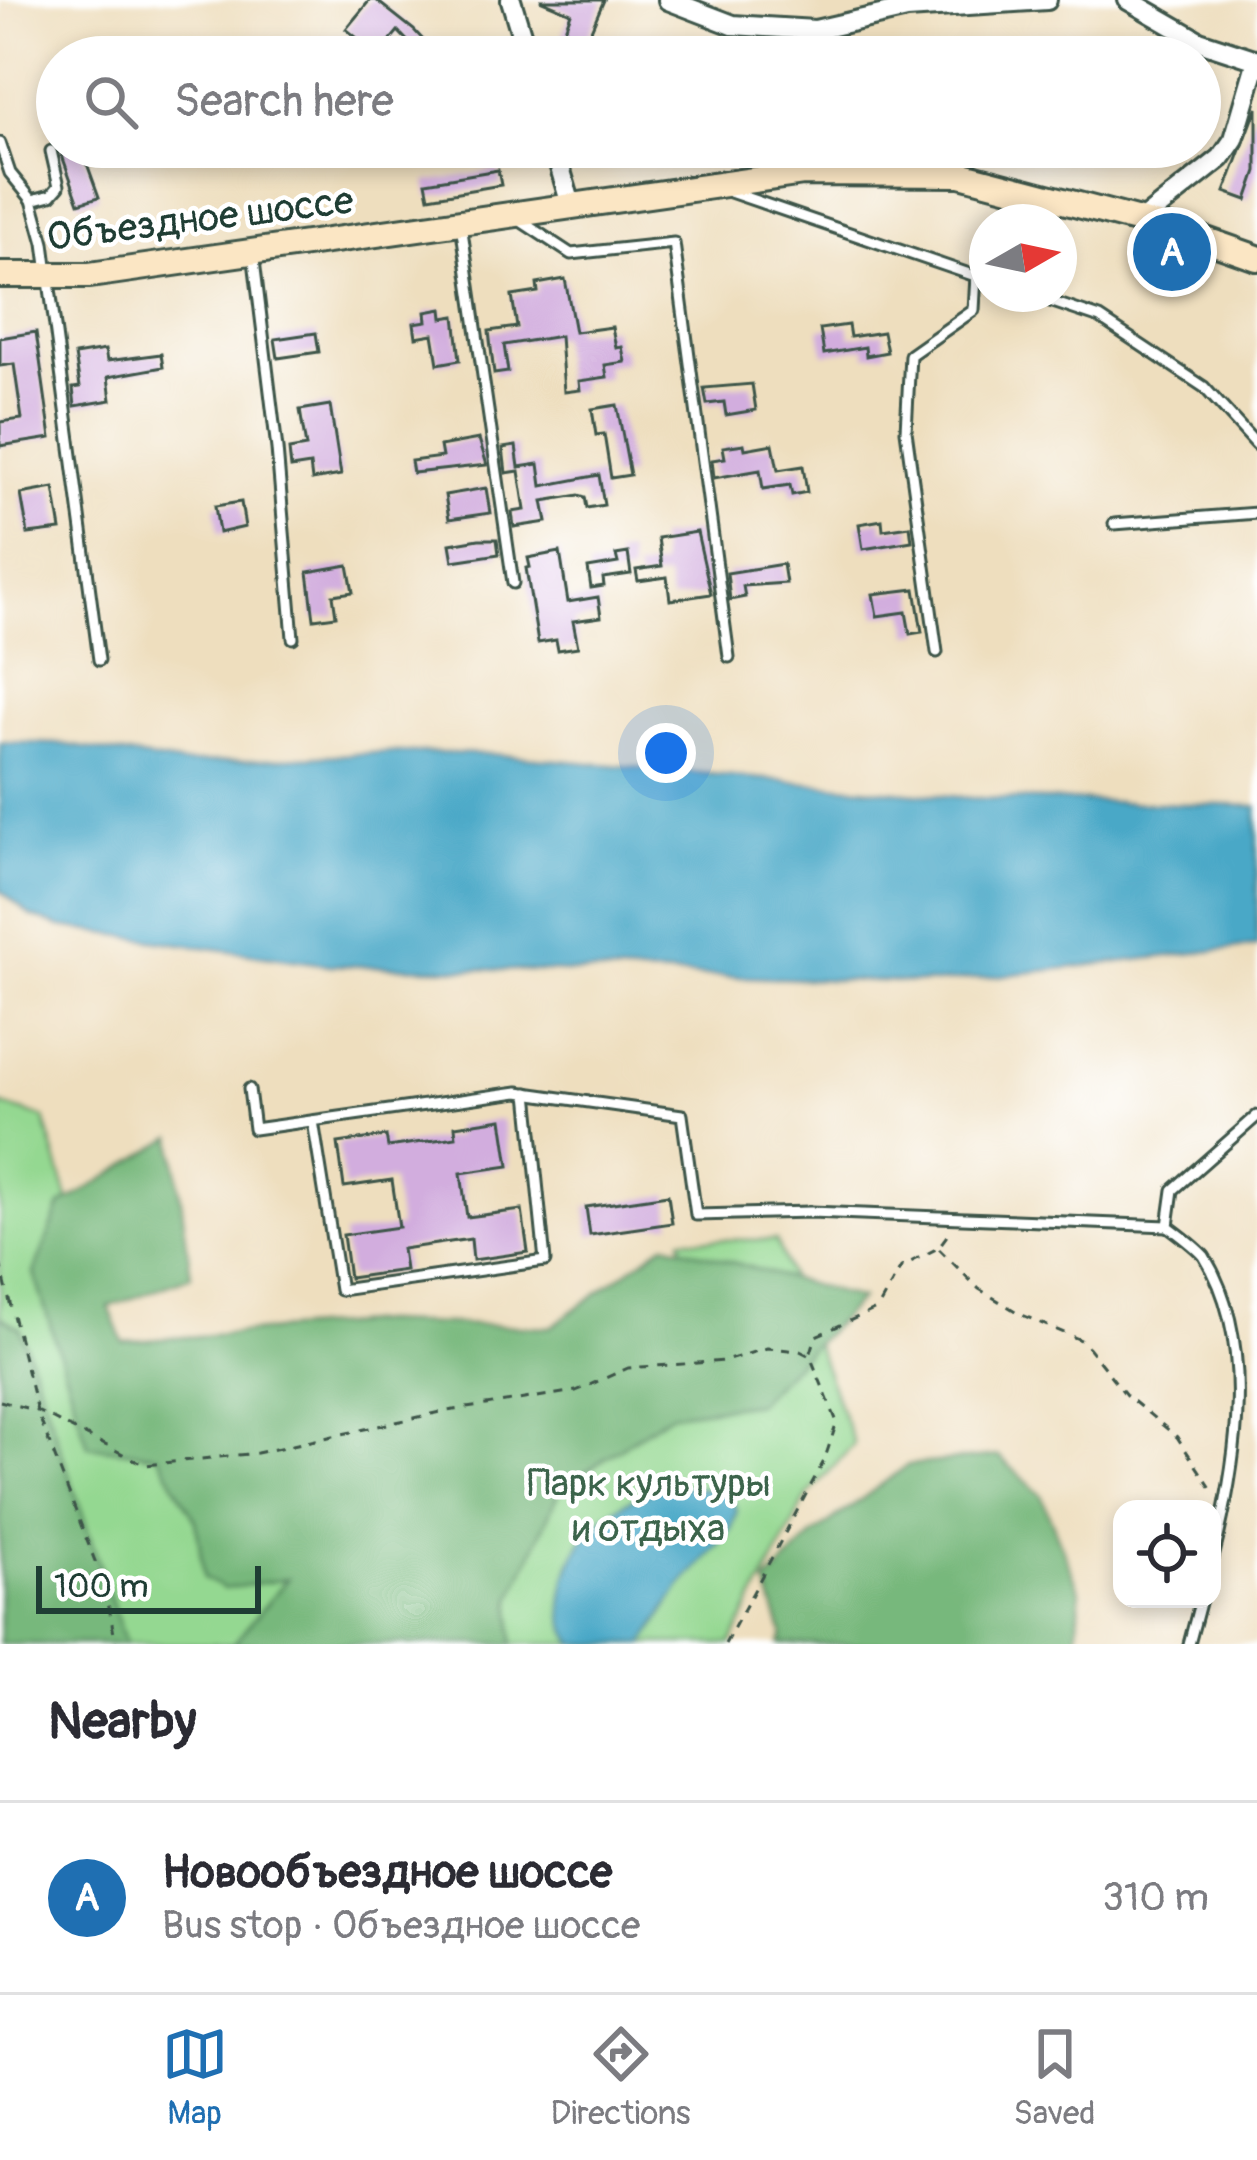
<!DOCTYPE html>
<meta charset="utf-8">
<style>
body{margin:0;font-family:Pangolin,sans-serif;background:#f2f2f3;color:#2b2b33}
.controls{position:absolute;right:36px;bottom:36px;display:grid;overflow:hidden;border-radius:24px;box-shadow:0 6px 18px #0003}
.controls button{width:108px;height:108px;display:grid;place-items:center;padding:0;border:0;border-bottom:3px solid #e1e1e2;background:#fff;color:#2b2b33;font:60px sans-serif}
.compass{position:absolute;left:969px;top:204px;width:108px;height:108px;border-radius:50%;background:#fff;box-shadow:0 6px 18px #0003;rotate:81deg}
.scale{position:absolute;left:36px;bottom:30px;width:225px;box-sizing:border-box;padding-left:12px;border:6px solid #1f3d34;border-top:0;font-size:33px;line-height:42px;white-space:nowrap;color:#1f3d34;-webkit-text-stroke:9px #fff;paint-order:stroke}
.you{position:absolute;left:666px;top:753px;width:42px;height:42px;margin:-30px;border:9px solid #fff;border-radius:50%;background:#1a73e8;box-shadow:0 0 0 18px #1a73e833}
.badge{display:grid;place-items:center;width:78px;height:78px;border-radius:50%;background:#1f6fb2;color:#fff;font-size:39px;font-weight:700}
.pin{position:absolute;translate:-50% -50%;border:6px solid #fff;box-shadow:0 3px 12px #0006}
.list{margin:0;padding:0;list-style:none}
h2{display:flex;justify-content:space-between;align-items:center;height:156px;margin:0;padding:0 48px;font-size:51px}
h2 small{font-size:39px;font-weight:400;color:#7c7c81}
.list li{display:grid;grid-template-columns:78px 1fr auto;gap:36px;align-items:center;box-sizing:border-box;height:192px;padding:0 48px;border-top:3px solid #e1e1e2}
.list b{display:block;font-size:45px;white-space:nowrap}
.list p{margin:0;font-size:39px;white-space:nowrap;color:#7c7c81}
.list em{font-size:39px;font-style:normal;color:#7c7c81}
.icon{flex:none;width:66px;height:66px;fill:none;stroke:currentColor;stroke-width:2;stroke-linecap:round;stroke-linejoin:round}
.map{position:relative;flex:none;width:1257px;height:1644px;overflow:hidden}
.search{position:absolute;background:#fff;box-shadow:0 6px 18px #0003;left:36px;right:36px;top:36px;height:132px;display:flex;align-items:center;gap:30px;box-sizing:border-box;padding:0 42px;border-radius:66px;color:#7c7c81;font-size:45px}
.sheet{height:348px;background:#fff}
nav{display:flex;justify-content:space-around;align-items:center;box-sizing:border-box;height:168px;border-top:3px solid #e1e1e2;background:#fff;font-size:33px;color:#7c7c81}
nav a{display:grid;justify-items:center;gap:6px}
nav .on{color:#1f6fb2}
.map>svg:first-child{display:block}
.green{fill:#94d891;stroke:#5a8a62;stroke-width:3}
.forest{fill:#77b87b;stroke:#4b7a58;stroke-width:3}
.water{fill:#48a8c7;stroke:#34727e;stroke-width:3}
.building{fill:#d2adde}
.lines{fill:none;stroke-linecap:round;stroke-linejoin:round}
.service-casing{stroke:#3e5549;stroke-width:15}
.minor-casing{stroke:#3e5549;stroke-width:24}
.secondary-casing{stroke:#3e5549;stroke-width:30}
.path{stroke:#3e5549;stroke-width:3;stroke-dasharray:9 9;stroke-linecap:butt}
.service{stroke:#fff;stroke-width:9}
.minor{stroke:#fff;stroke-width:18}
.secondary{stroke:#fbe6c4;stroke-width:24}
.labels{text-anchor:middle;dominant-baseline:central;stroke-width:9;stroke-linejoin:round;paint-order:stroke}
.street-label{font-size:39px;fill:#1f3d34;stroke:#fff}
.park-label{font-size:39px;fill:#3c644b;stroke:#fff}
</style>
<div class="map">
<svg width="1257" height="1644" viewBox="0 0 1257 1644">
<rect width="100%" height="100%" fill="#fff"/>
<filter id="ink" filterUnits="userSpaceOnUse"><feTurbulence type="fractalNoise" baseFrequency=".00833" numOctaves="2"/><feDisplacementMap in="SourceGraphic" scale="24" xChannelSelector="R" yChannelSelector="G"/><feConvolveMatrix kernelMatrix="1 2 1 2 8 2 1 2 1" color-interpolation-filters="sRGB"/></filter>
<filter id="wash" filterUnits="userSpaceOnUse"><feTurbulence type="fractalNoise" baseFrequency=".004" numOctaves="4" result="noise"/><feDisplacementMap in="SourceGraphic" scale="48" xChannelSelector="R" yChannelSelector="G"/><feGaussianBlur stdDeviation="2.7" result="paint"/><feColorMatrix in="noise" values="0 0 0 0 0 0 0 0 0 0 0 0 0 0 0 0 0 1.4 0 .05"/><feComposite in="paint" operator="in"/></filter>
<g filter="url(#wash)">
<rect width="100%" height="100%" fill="#eedebe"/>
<polygon class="green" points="0,1104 44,1118 145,1455 583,1387 687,1291 681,1239 776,1240 854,1444 808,1495 731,1644 0,1644"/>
<g class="forest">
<polygon points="173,1137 191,1276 109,1307 123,1342 380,1322 551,1327 666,1243 860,1299 756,1403 670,1414 560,1489 512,1598 513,1644 233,1644 287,1579 224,1589 204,1578 196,1521 158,1455 88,1446 34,1273 60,1206"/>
<polygon points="0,1316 20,1328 126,1644 0,1644"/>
<polygon points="999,1456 1041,1495 1080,1592 1077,1644 779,1644 783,1635 766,1583 813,1535 908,1465"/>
</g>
<g class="water">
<polygon points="0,742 62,744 183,764 389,752 492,754 971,798 1257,806 1257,946 937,983 329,965 61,927 31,916 0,890"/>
<path d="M675,1485L727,1492L737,1510L731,1530L680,1587L644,1644H575C563,1628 560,1609 564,1589C574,1530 617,1497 675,1485Z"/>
</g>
<g id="blocks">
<g class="building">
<polygon points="370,0 376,0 414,30 439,57 423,57 398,31 378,55 346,29"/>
<polygon points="540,0 604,0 584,46 562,37 571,13"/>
<polygon points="1257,108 1257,171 1247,200 1225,192"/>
<polygon points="59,147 81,147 99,197 79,203"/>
<polygon points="498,170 501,185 429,197 426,182"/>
<polygon points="565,279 575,332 612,327 616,348 622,347 625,362 605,365 607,377 579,381 580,390 564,392 560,336 504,345 508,372 494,374 489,331 517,327 512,296 538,292 537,284"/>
<polygon points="442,309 443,318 455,316 460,360 438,364 433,334 416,337 414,323 427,321 426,312"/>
<polygon points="848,325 850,337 883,332 887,352 866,356 865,347 824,354 820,329"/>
<polygon points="36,332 51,438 0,446 0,422 22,419 14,364 0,366 0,338"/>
<polygon points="316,333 319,352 278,358 275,339"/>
<polygon points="105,350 107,361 161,354 163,367 108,377 111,400 75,406 73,388 80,387 75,355"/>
<polygon points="752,384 756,410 726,415 724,402 707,404 704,388"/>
<polygon points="330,405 341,475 312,480 310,465 291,468 289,450 306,447 300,410"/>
<polygon points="617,405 630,475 611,478 604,434 596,435 592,409"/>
<polygon points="479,439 487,465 413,473 411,461 442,457 440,446"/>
<polygon points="744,444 745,449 773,444 778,470 803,466 807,492 792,495 790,485 763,489 760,470 714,478 712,460 725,458 723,447"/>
<polygon points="516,446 519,467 539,464 542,486 599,475 604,505 587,508 585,497 579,495 543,501 547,522 514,527 512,512 525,510 519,471 506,473 503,448"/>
<polygon points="54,488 61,530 28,534 21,494"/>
<polygon points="486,488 490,513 449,519 445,495"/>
<polygon points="241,502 245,527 219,533 215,506"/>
<polygon points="882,520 883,530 910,526 912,541 863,549 859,524"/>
<polygon points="697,532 711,594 670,600 667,577 638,581 636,570 662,566 658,538"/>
<polygon points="479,539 497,539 499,554 453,561 450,544"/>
<polygon points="560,552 568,602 598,597 601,617 573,621 578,647 558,650 556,640 538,643 526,568 530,567 528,558"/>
<polygon points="628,553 631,574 603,578 604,586 591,588 588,568 618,563 616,555"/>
<polygon points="783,564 786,583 743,586 745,597 730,600 727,573"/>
<polygon points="348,565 353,592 333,595 336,616 314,619 308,572"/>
<polygon points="915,589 922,632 910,634 906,612 877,616 873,594"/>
<polygon points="502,1119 509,1166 461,1173 467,1217 522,1210 528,1252 473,1260 471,1239 402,1249 405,1270 349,1278 343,1235 399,1227 392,1180 344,1187 338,1143 386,1136 388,1147 456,1137 455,1126"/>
<polygon points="668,1195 672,1223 590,1235 586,1207"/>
</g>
</g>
</g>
<g filter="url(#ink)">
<use href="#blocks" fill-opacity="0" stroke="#3e5549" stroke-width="3"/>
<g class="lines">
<g class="service-casing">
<g id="service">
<polyline points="0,143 10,173 32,200 51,195 59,186 51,151"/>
<polyline points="727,191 987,280"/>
<polyline points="32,200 44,243 99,660"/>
<polyline points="516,218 571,254 674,243 729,657"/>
<polyline points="461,224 513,583"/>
<polyline points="253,252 277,449 293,638"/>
<polyline points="1029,294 1100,318 1204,387 1257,445"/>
<polyline points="1114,524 1257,513"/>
<polyline points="937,652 906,431 910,355 974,310 976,276"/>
<polyline points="249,1089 254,1129 518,1092 682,1115 696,1215 811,1212 1168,1226"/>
<polyline points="313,1121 340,1290 545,1261 528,1093"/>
<path d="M1212,1562C1237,1465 1257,1341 1204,1256C1194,1245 1180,1235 1168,1226L1173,1190L1257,1116"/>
<polyline points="1189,1644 1201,1599"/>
</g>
</g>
<g class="minor-casing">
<g id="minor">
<polyline points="511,0 528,57"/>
<polyline points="668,0 733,25 815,30 907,9 1047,0"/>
<polyline points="1128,0 1199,41 1257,60"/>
<polyline points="554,147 571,205"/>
<polyline points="1140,222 1221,158 1234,139 1257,60"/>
</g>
</g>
<g class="secondary-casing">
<polyline id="secondary" points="0,275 90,275 803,173 960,174 1189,234 1257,258"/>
</g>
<g class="path">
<polyline points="939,1249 979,1289 1022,1315 1083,1341 1126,1395 1177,1437 1213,1491"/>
<polyline points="0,1263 37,1411 105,1587 116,1644"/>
<polyline points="0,1401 37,1411 145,1465 257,1453 441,1412 576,1391 628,1368 725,1361 767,1348 800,1351 810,1356"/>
<polyline points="725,1644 824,1461 837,1422 810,1356 816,1336 878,1308 901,1267 938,1248 951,1230"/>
</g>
<use href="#service" class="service"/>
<use href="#minor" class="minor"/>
<use href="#secondary" class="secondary"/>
</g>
</g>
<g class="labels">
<g class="street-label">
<text transform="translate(200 219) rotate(-7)">Объездное шоссе</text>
</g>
<g class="park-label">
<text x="649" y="1483">Парк культуры<tspan x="649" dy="45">и отдыха</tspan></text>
</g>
</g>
</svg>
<div class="controls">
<button><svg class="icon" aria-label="locate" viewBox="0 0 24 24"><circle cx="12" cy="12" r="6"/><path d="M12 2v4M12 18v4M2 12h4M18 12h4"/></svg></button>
</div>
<svg class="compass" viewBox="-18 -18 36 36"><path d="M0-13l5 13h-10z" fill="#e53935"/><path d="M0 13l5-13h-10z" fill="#7c7c81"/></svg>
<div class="scale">100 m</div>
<div class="you"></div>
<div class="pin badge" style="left:1172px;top:252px">A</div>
<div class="search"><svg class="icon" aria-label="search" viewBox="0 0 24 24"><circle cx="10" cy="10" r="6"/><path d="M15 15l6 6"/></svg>Search here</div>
</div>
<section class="sheet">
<h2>Nearby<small></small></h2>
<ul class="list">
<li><span class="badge">A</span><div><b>Новообъездное шоссе</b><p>Bus stop · Объездное шоссе</p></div><em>310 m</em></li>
</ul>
</section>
<nav>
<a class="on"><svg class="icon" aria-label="map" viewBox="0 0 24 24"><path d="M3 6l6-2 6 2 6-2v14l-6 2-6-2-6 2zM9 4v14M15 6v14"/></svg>Map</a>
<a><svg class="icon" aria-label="directions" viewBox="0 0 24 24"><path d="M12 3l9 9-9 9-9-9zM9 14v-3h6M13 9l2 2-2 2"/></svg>Directions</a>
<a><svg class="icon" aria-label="saved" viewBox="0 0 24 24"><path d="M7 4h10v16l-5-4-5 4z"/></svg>Saved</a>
</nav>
